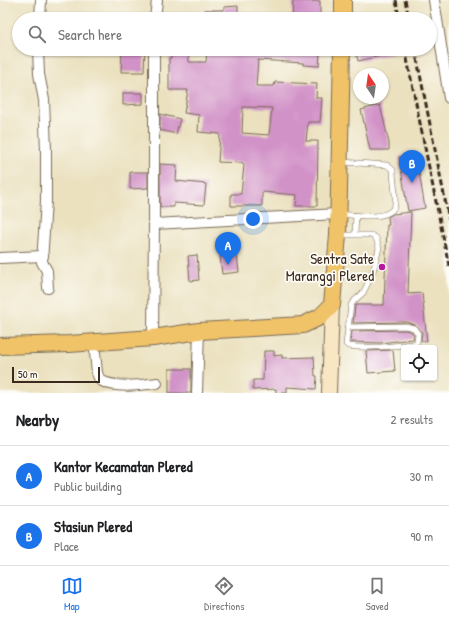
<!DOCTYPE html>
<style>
body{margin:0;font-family:"Patrick Hand",sans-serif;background:#f2f2f2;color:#202124}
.controls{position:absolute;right:12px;bottom:12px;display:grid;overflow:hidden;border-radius:4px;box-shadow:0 1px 3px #0004}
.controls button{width:36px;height:36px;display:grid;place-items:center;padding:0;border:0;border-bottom:1px solid #e0e0e0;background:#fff;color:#202124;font:20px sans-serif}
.compass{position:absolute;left:353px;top:68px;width:36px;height:36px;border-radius:50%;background:#fff;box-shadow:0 1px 3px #0004;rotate:347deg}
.scale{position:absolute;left:12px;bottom:10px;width:88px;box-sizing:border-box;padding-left:4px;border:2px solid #3b2a1e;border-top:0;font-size:11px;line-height:14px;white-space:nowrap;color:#3b2a1e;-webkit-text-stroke:3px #fdfcf7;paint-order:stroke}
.you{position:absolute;left:253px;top:219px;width:14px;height:14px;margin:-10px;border:3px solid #fff;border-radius:50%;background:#1a73e8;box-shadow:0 0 0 6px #1a73e833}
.badge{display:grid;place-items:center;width:26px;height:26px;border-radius:50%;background:#1a73e8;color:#fff;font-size:13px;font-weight:700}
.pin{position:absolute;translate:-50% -33px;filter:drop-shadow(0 1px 2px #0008)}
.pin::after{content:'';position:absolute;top:21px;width:14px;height:12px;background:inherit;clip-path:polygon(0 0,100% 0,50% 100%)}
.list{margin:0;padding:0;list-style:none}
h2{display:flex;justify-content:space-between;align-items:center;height:52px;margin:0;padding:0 16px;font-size:17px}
h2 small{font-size:13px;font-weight:400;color:#757577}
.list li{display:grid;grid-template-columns:26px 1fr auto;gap:12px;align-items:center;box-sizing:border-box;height:60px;padding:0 16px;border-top:1px solid #e0e0e0}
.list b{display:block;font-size:15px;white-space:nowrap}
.list p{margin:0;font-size:13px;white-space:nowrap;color:#757577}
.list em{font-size:13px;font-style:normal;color:#757577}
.icon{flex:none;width:22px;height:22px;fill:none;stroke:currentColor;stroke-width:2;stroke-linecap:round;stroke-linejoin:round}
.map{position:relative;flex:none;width:449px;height:393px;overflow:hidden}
.search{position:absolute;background:#fff;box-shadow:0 1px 3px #0004;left:12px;right:12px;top:12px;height:44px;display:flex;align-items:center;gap:10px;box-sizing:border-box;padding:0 14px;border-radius:22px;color:#757577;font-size:15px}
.sheet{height:172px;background:#fff}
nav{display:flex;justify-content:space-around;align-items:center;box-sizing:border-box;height:56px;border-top:1px solid #e0e0e0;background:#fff;font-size:11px;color:#757577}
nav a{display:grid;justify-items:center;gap:2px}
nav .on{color:#1a73e8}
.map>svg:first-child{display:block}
.building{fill:#d192c7;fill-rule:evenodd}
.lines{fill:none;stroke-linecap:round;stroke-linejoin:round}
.lane-casing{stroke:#796a56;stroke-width:6}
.street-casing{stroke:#796a56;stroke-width:12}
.secondary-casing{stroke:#796a56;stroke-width:16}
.primary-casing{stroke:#796a56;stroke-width:18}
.lane{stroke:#fff;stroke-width:5}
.street{stroke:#fff;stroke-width:10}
.secondary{stroke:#f9e7c3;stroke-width:14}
.primary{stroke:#f0c369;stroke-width:16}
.rail{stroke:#3b2a1e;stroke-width:3;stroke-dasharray:6 3;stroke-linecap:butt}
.poi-dot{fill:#b5179e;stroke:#fdfcf7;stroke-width:1.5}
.labels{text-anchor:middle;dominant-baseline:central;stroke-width:3.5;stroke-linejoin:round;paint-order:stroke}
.poi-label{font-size:15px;fill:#3b2a1e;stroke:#fdfcf7;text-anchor:end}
</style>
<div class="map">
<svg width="449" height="393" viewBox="0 0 449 393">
<rect width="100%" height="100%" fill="#fdfcf7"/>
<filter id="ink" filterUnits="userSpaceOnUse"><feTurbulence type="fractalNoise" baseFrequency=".025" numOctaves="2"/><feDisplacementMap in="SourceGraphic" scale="8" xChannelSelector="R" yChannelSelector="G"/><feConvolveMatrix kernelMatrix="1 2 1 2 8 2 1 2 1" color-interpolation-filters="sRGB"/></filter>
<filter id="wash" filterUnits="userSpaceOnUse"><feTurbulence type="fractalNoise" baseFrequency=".012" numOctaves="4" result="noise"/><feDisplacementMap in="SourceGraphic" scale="16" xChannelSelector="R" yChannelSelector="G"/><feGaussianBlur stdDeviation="0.9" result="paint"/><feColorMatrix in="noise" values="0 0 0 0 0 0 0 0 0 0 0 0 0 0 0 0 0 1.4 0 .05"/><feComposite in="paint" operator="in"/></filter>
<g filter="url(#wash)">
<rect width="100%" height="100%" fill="#ebe1bf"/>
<g id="blocks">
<g class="building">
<polygon points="293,1 320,1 320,19 292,19"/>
<polygon points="238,6 238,19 205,19 205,10 224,10 224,7"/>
<polygon points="122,49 145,49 144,72 121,72"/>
<path d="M171,49H188L189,62H206L207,49H297V53L320,54L319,66L303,65V63L258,60L256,86H274L275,82L317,84L316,98H322L320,122H308L306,141H318L317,206H296L297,195L262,192V206H231V194H241L244,165L243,163L218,162L220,134L198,132L199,115L184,113L188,90H169V58H171ZM243,107L272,108L269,135L242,133Z"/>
<polygon points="367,49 393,49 394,53 358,61 356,51"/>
<polygon points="123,93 143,93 143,104 123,105"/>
<polygon points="380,105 389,143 389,150 370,150 361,110"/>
<polygon points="160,114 180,119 176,134 160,130"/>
<polygon points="416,154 425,208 408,211 399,157"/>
<polygon points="160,164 177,165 176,181 206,184 204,205 174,203 174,207 160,207"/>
<polygon points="130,172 148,172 148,188 130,189"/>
<polygon points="411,212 408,294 422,293 427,341 421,341 422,332 417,326 407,322 353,323 355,307 356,305 384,305 387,225 389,225 388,217 393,214"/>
<polygon points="197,255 199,280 190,281 188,256"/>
<polygon points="237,255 239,272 222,274 220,256"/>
<polygon points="406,330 412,332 414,335 413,339 380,343 350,342 352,331 353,331"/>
<polygon points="393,350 395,371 368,373 366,351"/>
<polygon points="264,351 274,351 274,356 282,355 282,358 314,357 315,376 317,376 316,389 287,387 287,393 276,393 276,389 253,390 253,380 263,380"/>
<rect x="169" y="369" width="22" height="24"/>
</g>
</g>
</g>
<g filter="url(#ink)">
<use href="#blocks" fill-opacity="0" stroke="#796a56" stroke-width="1"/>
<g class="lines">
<g class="lane-casing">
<g id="lane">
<path d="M341,214C354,215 392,222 395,204C396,195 393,180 393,170L387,165L342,162"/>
<polyline points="355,234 356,215"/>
<path d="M340,235H371L376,238L379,248L374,268L370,279L363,293L354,301L351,305L346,344L348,346C369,349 391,346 413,344L417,342L418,334L414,328L406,326L347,327"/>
</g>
</g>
<g class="street-casing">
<g id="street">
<polyline points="434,0 449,98"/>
<polyline points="40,19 41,0"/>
<polyline points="155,19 157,0"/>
<polyline points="38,49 39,74 44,100 46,150 46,201 42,262 47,271 48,288"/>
<polyline points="154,224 154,49"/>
<polyline points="0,258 43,256"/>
<polyline points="153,338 154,224 338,214"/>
<path d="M94,342L97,373L100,380C115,389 141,385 157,383"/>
<polyline points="197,393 199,331"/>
</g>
</g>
<g class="secondary-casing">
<polyline id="secondary" points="329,393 332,305"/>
</g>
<g class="primary-casing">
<g id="primary">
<polyline points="343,19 343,0"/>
<polyline points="0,346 69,344 153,338 199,331 303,325 320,317 332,305 338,235 342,49"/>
</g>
</g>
<use href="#lane" class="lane"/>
<use href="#street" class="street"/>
<use href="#secondary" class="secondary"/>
<use href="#primary" class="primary"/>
<g class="rail">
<polyline points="396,0 399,19"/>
<polyline points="405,0 409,19"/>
<polyline points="405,49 449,266"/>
<polyline points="415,49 449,220"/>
</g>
</g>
</g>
<circle class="poi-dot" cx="382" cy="267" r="4"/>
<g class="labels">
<g class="poi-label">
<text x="374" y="258">Sentra Sate<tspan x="374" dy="17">Maranggi Plered</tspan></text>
</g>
</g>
</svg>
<div class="controls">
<button><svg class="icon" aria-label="locate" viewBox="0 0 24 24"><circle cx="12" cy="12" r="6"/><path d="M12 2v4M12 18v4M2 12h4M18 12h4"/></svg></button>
</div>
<svg class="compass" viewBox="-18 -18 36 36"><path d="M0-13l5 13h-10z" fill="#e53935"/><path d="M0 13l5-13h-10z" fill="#757577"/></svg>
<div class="scale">50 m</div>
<div class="you"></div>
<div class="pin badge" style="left:228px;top:265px">A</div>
<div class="pin badge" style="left:412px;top:183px">B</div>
<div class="search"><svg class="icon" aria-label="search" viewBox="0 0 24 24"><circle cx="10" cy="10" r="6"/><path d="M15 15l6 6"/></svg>Search here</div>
</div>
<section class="sheet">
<h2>Nearby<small>2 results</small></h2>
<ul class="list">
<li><span class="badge">A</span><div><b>Kantor Kecamatan Plered</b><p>Public building</p></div><em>30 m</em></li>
<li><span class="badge">B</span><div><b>Stasiun Plered</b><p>Place</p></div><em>90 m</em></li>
</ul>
</section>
<nav>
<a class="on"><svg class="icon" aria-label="map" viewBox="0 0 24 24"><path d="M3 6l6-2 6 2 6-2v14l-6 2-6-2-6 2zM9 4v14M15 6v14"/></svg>Map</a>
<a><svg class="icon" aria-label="directions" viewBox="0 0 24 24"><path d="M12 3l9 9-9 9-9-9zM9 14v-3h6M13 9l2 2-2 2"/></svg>Directions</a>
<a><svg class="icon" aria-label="saved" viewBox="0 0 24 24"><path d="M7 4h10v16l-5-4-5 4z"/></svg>Saved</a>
</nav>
